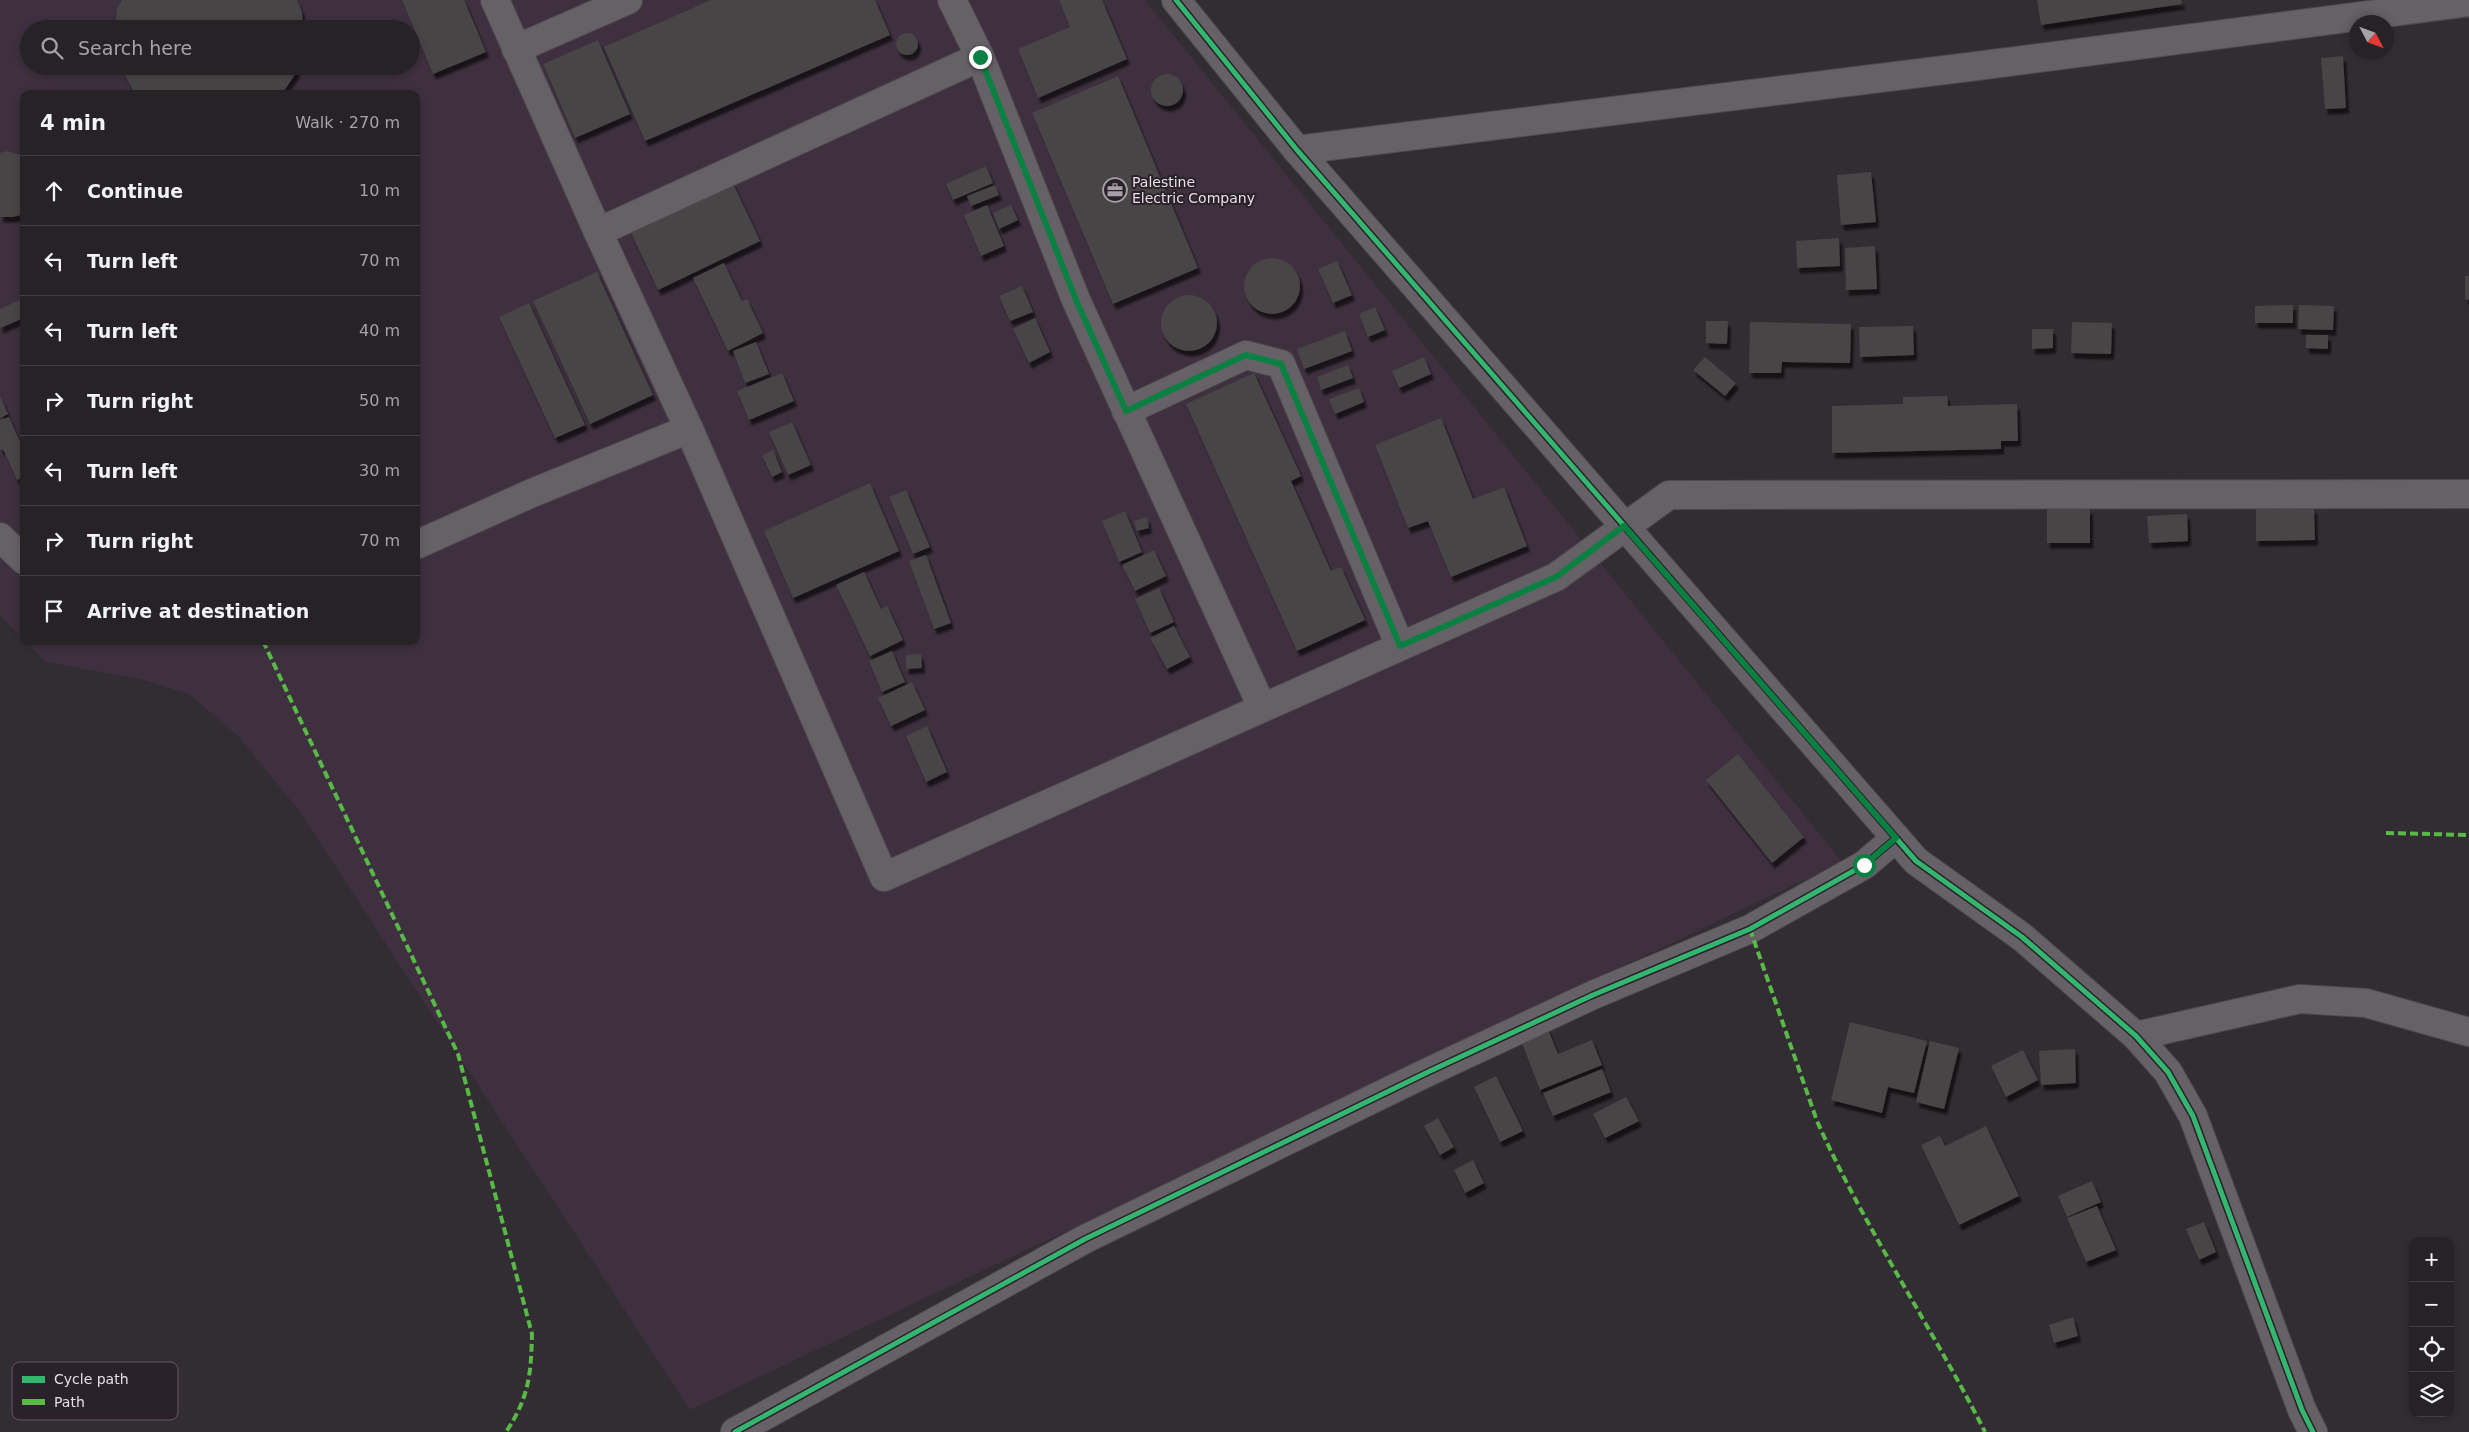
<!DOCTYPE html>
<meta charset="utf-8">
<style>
body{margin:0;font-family:"DejaVu Sans",sans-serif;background:#2e2a2e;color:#f1f3f6}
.controls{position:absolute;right:15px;bottom:15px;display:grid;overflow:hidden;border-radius:10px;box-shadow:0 2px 8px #0003}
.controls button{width:45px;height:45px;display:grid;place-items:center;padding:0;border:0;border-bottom:1px solid #423f43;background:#262226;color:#f1f3f6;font:25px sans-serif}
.compass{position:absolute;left:2349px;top:15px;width:45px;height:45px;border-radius:50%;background:#262226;box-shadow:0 2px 8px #0003;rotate:131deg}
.stop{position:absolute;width:15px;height:15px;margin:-11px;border:4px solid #0b8043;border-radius:50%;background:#fff}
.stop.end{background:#0b8043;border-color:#fff;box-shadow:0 1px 5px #0008}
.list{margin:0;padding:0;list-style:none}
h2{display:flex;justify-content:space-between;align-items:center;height:65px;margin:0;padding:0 20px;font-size:21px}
h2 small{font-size:16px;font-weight:400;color:#a4a4a7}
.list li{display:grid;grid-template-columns:32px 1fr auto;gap:15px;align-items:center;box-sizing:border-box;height:70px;padding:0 20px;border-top:1px solid #423f43}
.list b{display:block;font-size:19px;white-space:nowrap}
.list em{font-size:16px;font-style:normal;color:#a4a4a7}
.icon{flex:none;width:28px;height:28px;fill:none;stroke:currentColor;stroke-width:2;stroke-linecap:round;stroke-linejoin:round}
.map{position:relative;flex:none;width:2469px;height:1432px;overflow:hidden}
.search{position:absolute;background:#262226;box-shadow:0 2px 8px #0003;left:20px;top:20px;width:400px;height:55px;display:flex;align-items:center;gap:12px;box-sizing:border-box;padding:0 18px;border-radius:28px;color:#a4a4a7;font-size:19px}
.panel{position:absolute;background:#262226;box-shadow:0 2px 8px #0003;left:20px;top:90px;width:400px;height:555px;border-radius:10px}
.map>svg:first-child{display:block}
.built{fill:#3e303e;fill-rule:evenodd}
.building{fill:#464545;filter:url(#shadow)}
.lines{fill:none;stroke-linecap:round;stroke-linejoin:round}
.minor-casing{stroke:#4f4a4f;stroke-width:30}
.minor{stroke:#666166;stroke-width:28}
.quiet{stroke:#58b947;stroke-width:4;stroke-dasharray:8 4;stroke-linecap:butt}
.cycleway-casing{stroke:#2b212b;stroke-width:8}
.cycleway{stroke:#33b770;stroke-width:5}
.route{stroke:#0b8043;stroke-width:6}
.labels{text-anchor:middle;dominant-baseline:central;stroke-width:4;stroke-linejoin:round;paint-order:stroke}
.poi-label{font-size:14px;fill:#e6dfe6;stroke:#2b212b;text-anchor:start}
.key{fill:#2b212b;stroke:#635a63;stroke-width:1}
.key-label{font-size:14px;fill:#e6dfe6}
</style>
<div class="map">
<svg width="2469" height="1432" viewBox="0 0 2469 1432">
<defs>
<filter id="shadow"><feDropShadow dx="3" dy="5.5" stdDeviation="1" flood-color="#0009"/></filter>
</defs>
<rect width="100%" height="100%" fill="#322d32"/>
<path class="built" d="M0,0H1145L1842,862L690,1410L300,812L239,737L189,694L140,679L46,662L25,641H416V94H24V640L0,615ZM29,29H411V66H29Z"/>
<g class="building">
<polygon points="122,0 297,0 302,12 303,29 115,29 117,9"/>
<polygon points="402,0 464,0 486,52 433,74"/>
<polygon points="711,0 875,0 890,35 645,141 604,47"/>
<polygon points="1059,0 1102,0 1127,59 1038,98 1018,49 1070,27"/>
<polygon points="2037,0 2181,0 2182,4 2041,25"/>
<circle cx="907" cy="44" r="11"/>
<polygon points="598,40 630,114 575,138 543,64"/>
<polygon points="2343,56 2346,108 2325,109 2321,58"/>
<polygon points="120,66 298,66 296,73 282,94 135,94"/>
<circle cx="1167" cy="90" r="16"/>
<polygon points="1118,76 1198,268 1113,304 1032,113"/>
<polygon points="7,151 24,156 24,214 13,217 0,217 0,153"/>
<polygon points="986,166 993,183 953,200 946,184"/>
<polygon points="1871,172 1876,222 1841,225 1837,175"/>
<polygon points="729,175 760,241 658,290 627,224"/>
<polygon points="995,185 999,195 971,206 967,196"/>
<polygon points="987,205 1004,246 981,256 964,215"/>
<polygon points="1011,205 1018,220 999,229 993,213"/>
<polygon points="1839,238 1840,266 1797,268 1796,241"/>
<polygon points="1875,246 1877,289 1846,290 1845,248"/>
<circle cx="1272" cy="286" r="28"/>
<polygon points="1337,261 1352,295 1333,303 1318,269"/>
<polygon points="724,263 742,301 747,299 763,333 728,351 693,278"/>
<polygon points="597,272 653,395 590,424 533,301"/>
<polygon points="2465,276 2469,276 2469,300 2465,299"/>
<polygon points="1022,286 1033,312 1010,321 999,296"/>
<circle cx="1189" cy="323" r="28"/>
<polygon points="24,298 24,318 0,328 0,309"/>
<polygon points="529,303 585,425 555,438 499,317"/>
<polygon points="2293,305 2293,323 2255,323 2255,306"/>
<polygon points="2299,305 2334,306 2333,330 2298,329"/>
<polygon points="1375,307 1385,330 1368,337 1359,314"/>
<polygon points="1035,318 1050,352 1029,363 1013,329"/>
<polygon points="1706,321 1728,321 1727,344 1706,343"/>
<polygon points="1750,322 1851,324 1850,363 1782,362 1781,373 1749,373"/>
<polygon points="2072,322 2112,323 2111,354 2071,353"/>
<polygon points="1913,326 1914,355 1860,357 1859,327"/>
<polygon points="2032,329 2053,329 2053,348 2032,349"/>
<polygon points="1345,331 1352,351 1304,369 1297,349"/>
<polygon points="2306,335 2328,335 2328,349 2306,348"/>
<polygon points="756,342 769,374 745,383 733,351"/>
<polygon points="1424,357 1431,374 1399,388 1392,371"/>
<polygon points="1705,357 1736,383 1725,396 1693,370"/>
<polygon points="1348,365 1353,378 1321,390 1317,377"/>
<polygon points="782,373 794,401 749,420 737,391"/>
<polygon points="1254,373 1301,476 1291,481 1331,571 1341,567 1365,620 1297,651 1186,404"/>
<polygon points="1359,388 1364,402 1335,414 1329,399"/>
<polygon points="0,396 8,414 0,418"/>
<polygon points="1947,396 1948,406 2017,404 2018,441 2001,441 2001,449 1832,453 1832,406 1903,404 1903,397"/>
<polygon points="9,417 24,451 24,477 17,480 3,449 0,450 0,420"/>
<polygon points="1441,418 1473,499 1504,487 1527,546 1451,577 1428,521 1408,528 1375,445"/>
<polygon points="792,422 811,465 788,475 769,432"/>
<polygon points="773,450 782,472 772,477 762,455"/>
<polygon points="870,483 899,551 793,598 764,531"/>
<polygon points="906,490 930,547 913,554 889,497"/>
<polygon points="2314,508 2315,540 2256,541 2256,509"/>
<rect x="2047" y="509" width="43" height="34"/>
<polygon points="1125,511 1142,552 1119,562 1102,521"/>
<polygon points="2187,514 2188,541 2149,543 2147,516"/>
<polygon points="1147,517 1149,528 1137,531 1134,521"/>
<polygon points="1154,550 1166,576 1135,591 1122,565"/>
<polygon points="926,555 951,623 934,629 909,561"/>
<polygon points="864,572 881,609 887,606 903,640 870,656 836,585"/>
<polygon points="1159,588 1174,622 1150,633 1135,599"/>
<polygon points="1174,626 1190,657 1167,669 1150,638"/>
<polygon points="892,651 905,682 882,692 869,661"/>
<polygon points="921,654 922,668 906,669 906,655"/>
<polygon points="912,682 925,710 891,726 878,698"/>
<polygon points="927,726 947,772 926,782 906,736"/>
<polygon points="1738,754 1804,837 1772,863 1706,780"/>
<polygon points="1850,1022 1927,1041 1914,1093 1888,1087 1882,1113 1831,1100"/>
<polygon points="1547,1027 1558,1054 1592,1040 1602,1065 1540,1090 1520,1038"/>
<polygon points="1930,1041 1959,1048 1944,1109 1916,1102"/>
<polygon points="2075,1049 2076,1083 2041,1085 2039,1051"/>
<polygon points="2023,1050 2038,1080 2006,1097 1991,1066"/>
<polygon points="1602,1069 1611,1092 1553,1116 1543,1093"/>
<polygon points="1496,1076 1523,1131 1500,1142 1474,1087"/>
<polygon points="1626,1097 1639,1121 1605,1138 1593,1114"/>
<polygon points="1438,1118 1454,1147 1440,1155 1424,1126"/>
<polygon points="1986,1126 2019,1196 1959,1225 1921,1145 1940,1136 1945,1146"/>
<polygon points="1473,1160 1484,1183 1465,1193 1454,1170"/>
<polygon points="2092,1181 2101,1202 2067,1217 2058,1196"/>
<polygon points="2097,1206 2116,1250 2086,1262 2067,1218"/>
<polygon points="2204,1222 2216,1252 2199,1260 2186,1229"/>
<polygon points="2073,1317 2078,1336 2054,1343 2049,1325"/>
</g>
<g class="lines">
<g class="minor-casing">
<g id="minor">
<polyline points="495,0 598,232 689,429 884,877 1556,577 1669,495 2469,494"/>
<polyline points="952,0 980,57 1076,300 1262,707"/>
<polyline points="1176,0 1297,150 1916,861 2022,937 2136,1036 2168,1072 2193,1116 2302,1410 2313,1432"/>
<polyline points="516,49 628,0"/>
<polyline points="1297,150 1969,67 2469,2"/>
<polyline points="598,232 980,57"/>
<polyline points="1126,411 1246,355 1281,364 1400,646"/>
<polyline points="0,537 24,560"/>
<polyline points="416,545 532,493 689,429"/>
<polyline points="2136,1036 2300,999 2366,1003 2469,1032"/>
<polyline points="735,1432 1085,1239 1428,1072 1593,995 1750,929 1864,865 1896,838"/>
</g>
</g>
<use href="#minor" class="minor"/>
<g class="quiet">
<path d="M263,641L458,1054L532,1334C531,1375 529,1397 506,1432"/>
<polyline points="2386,833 2469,835"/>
<path d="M1750,929L1817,1121C1865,1229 1932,1327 1985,1432"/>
</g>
<g class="cycleway-casing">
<g id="cycleway">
<polyline points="1176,0 1297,150 1916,861 2022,937 2136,1036 2168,1072 2193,1116 2302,1410 2313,1432"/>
<polyline points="735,1432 1085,1239 1428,1072 1593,995 1750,929 1864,865 1896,838"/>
</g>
</g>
<use href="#cycleway" class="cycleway"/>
</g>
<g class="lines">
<polyline class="route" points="980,57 1076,300 1126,411 1246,355 1281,364 1400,646 1556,577 1624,526 1896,838 1864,865"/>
</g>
<defs>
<g id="office-ring" transform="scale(1.25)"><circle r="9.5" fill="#2b212b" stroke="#a7a1a7" stroke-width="1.5"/><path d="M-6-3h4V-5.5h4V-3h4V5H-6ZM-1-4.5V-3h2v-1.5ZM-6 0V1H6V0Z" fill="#a7a1a7"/></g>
</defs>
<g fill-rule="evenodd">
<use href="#office-ring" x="1115" y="190"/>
</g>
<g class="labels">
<g class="poi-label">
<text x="1132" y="182">Palestine<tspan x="1132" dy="16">Electric Company</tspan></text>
</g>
</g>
<rect x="12" y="1362" width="166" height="58" rx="8" class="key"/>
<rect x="22" y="1376" width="23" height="7" fill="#33b770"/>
<rect x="22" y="1399" width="23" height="6" fill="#58b947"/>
<g class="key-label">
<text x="54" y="1384">Cycle path</text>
<text x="54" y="1407">Path</text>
</g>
</svg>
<div class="controls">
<button>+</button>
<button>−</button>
<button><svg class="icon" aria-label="locate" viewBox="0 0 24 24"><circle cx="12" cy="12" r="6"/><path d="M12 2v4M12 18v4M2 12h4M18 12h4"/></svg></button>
<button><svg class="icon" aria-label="layers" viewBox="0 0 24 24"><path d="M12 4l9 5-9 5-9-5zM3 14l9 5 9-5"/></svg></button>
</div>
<svg class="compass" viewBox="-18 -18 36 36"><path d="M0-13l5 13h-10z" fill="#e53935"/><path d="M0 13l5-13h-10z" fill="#a4a4a7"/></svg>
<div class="stop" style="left:1864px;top:865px"></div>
<div class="stop end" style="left:980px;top:57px"></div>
<div class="search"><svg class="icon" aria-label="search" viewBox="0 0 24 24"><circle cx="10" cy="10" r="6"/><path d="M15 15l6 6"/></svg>Search here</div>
<section class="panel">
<h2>4 min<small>Walk · 270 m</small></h2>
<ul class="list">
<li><svg class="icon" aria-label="ahead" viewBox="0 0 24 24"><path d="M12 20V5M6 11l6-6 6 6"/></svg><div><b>Continue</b></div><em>10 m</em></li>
<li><svg class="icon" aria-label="left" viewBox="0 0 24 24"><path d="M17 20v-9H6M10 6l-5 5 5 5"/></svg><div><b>Turn left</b></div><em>70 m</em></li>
<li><svg class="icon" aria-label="left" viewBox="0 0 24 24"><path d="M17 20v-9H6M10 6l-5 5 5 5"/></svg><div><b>Turn left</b></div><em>40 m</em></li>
<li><svg class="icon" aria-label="right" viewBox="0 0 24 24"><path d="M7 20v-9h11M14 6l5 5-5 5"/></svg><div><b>Turn right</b></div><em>50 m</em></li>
<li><svg class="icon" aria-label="left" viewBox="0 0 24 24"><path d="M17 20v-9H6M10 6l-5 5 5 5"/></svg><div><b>Turn left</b></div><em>30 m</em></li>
<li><svg class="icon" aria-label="right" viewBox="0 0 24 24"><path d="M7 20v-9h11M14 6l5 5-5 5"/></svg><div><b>Turn right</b></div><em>70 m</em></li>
<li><svg class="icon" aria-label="arrive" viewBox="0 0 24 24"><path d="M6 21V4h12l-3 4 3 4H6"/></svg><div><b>Arrive at destination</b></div></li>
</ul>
</section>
</div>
